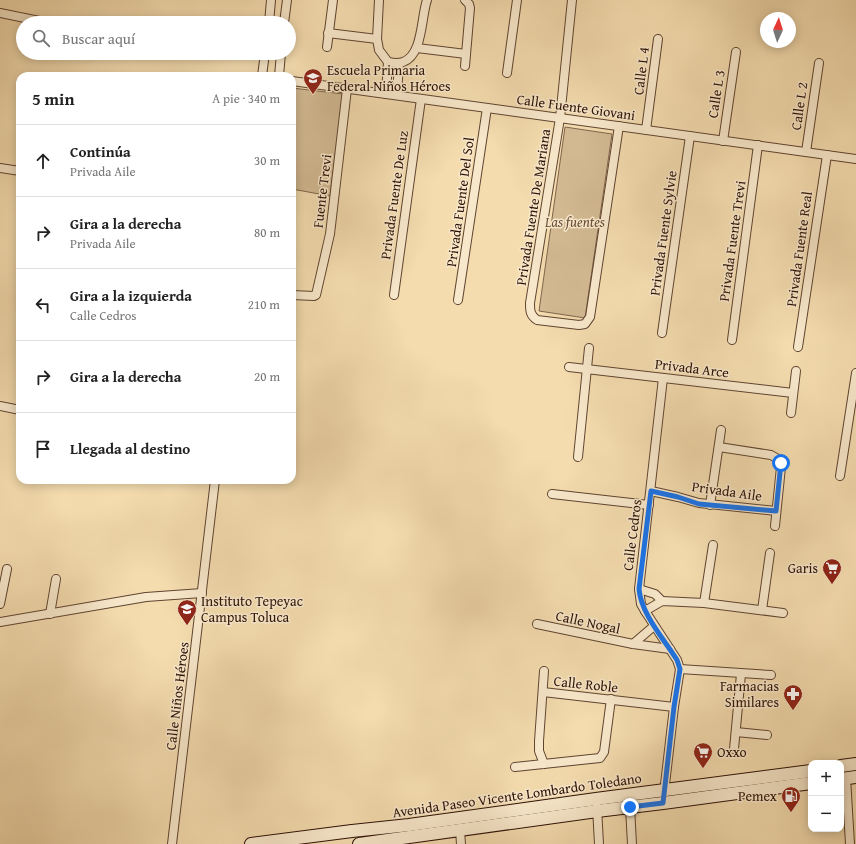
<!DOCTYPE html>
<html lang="es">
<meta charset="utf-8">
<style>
body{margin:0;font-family:"Gentium Book Plus",serif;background:#f6f6f6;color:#222}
.controls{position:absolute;right:12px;bottom:12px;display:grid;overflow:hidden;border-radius:8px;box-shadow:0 2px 10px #0003}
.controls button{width:36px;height:36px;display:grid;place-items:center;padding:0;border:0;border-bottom:1px solid #e0e0e0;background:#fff;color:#222;font:20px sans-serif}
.compass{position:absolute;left:760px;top:12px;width:36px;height:36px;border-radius:50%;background:#fff;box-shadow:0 2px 10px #0003;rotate:4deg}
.stop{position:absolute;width:12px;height:12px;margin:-9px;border:3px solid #1a73e8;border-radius:50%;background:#fff}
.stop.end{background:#1a73e8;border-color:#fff;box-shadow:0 1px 4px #0008}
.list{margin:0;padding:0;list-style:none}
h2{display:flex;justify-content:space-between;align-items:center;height:52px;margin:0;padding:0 16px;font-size:17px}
h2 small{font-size:13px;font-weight:400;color:#767676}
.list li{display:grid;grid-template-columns:26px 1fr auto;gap:12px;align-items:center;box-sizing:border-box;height:72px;padding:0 16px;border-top:1px solid #e0e0e0}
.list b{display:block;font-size:15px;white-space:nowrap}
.list p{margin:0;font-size:13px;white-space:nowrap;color:#767676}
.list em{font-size:13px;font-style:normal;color:#767676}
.icon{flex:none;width:22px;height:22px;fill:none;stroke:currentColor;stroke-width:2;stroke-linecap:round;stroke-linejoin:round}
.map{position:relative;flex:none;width:856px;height:844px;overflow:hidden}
.search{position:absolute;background:#fff;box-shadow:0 2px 10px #0003;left:16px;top:16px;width:280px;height:44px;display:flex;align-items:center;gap:10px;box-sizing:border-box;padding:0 14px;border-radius:22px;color:#767676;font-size:15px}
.panel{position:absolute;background:#fff;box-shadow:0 2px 10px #0003;left:16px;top:72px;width:280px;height:412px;border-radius:12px}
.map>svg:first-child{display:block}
.green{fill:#d2b992;stroke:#80654c}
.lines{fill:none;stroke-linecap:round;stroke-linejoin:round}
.minor-casing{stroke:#5f4430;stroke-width:10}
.secondary-casing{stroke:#2d1106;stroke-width:14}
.minor{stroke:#f8e8cb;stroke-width:8}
.secondary{stroke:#f8e8cb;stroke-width:12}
.route{stroke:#1a73e8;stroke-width:5}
.labels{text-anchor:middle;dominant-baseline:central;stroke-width:3;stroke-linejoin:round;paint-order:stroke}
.poi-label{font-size:14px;fill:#2d1106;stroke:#f8e8cb;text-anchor:start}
.street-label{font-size:14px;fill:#2d1106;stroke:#f8e8cb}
.park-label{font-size:14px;font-style:italic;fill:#674c37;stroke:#f8e8cb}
</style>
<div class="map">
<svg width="856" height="844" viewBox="0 0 856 844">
<rect width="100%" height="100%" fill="#f4dcaf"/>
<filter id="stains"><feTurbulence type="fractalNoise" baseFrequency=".005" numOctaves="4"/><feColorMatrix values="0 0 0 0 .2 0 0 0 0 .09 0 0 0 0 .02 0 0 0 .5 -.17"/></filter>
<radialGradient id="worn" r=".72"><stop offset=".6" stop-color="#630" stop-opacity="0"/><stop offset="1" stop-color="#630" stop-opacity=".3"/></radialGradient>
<g class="green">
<polygon points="292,88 343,94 330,196 292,189"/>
<polygon points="565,127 612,134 585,318 539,311"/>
</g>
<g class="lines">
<g class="minor-casing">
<g id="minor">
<path d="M572,0L560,118L530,303C530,311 530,315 537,320L579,325L585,324L590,317L619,126"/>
<polyline points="0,13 49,23"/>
<polyline points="269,23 271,0"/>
<polyline points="284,23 287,0"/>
<polyline points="328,33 377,39 379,50 388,62 386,94"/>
<polyline points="377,39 379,0"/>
<polyline points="327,47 333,0"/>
<polyline points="417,48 466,54"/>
<path d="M388,62C393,63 398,64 403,62C423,55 421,17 427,0"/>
<polyline points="465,66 470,8 469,4 465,0"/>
<polyline points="507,73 517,0"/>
<polyline points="262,76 265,53"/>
<polyline points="279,76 281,53"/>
<polyline points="292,81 856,159"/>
<polyline points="397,95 399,63"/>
<polyline points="646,130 658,39"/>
<polyline points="723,141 736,52"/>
<polyline points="806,152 819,63"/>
<polyline points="0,168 20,171"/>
<polyline points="292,295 314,296 316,295 330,234 347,89"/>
<polyline points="394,295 421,99"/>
<polyline points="458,300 487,108"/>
<polyline points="662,333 690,136"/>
<polyline points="732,340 758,145"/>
<polyline points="798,347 827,155"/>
<polyline points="569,367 793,393"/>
<polyline points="663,378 639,589 641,604 645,611 677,660 680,669 674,707 664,793"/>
<polyline points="0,406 20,410"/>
<polyline points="791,413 796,371"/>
<polyline points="719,447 771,455 778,459 781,467 775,526"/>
<polyline points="578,457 589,348"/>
<polyline points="840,476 856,373"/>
<polyline points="651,491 678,497 699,503 776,511"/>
<polyline points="552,494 649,505"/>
<polyline points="710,505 721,430"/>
<polyline points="639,589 655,594 662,601"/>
<polyline points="704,603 713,545"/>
<polyline points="0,604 7,569"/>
<polyline points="762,610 770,553"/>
<polyline points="645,611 662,601 704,603 783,613"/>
<polyline points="50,614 56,579"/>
<polyline points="0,622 146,597 202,593"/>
<polyline points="537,624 633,644 670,649"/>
<polyline points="633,644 654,626"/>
<polyline points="680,669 771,675"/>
<polyline points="543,692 674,707"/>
<polyline points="736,732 767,735"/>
<polyline points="734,749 741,674"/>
<polyline points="544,764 539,751 539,741 544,671"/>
<polyline points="515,767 600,758 604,752 611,699"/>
<polyline points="846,778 850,844"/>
<polyline points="597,807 599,844"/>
<polyline points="630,807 632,844"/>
<polyline points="460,830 461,844"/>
<polyline points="172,844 215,480"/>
</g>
</g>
<g class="secondary-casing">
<g id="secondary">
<polyline points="841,766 856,764"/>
<polyline points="841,779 856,777"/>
<polyline points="251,844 352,831 409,825 596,799 811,771"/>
<polyline points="359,844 597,811 663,803 811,783"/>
</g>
</g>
<use href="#minor" class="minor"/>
<use href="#secondary" class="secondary"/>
</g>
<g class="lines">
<path class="route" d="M630,807L663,803L674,707L680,669L677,660C664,639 641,614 639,589L651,491L678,497L699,504L776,511L781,463"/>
</g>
<defs>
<g id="school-pin" transform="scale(1)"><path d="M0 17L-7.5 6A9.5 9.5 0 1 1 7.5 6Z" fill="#8f2418" stroke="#f8e8cb"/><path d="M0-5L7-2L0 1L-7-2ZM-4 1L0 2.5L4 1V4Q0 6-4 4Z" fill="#fff"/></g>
<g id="supermarket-pin" transform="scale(1)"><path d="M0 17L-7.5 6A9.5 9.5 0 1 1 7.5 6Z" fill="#8f2418" stroke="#f8e8cb"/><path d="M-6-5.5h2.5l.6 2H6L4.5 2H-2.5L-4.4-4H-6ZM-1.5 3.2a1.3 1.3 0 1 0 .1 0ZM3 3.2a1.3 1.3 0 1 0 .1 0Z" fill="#fff"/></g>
<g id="pharmacy-pin" transform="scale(1)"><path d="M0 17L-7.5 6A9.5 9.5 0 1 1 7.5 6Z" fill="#8f2418" stroke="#f8e8cb"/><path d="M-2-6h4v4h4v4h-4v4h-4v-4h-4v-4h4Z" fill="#fff"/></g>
<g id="fuel-pin" transform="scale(1)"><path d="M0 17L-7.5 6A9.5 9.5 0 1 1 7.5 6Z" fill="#8f2418" stroke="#f8e8cb"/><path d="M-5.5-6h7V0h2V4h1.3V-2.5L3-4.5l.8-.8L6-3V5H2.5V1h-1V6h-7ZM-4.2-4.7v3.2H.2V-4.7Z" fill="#fff"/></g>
</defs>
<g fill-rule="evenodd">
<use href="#school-pin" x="313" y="78"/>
<use href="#supermarket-pin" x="832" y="568"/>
<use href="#school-pin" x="187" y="609"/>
<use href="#pharmacy-pin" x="793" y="694"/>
<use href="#supermarket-pin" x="703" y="752"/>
<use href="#fuel-pin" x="791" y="796"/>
</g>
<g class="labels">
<g class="poi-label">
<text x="327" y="70">Escuela Primaria<tspan x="327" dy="16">Federal Niños Héroes</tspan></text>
<text x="818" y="568" text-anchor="end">Garis</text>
<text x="201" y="601">Instituto Tepeyac<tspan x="201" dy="16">Campus Toluca</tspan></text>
<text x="779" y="686" text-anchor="end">Farmacias<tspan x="779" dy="16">Similares</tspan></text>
<text x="717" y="752">Oxxo</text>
<text x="777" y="796" text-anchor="end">Pemex</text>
</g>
<g class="street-label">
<text transform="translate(641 71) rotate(-83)">Calle L 4</text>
<text transform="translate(716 94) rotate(-81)">Calle L 3</text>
<text transform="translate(799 106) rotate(-82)">Calle L 2</text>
<text transform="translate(576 107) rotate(8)">Calle Fuente Giovani</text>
<text transform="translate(322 191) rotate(-83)">Fuente Trevi</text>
<text transform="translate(394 195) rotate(-82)">Privada Fuente De Luz</text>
<text transform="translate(460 202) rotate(-82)">Privada Fuente Del Sol</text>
<text transform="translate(533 207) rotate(-81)">Privada Fuente De Mariana</text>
<text transform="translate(663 233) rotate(-82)">Privada Fuente Sylvie</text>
<text transform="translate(732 241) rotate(-82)">Privada Fuente Trevi</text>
<text transform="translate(799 249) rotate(-82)">Privada Fuente Real</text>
<text transform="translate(692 368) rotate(7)">Privada Arce</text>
<text transform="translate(727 491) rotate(8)">Privada Aile</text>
<text transform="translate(632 535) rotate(-83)">Calle Cedros</text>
<text transform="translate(588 622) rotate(12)">Calle Nogal</text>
<text transform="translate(586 684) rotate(6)">Calle Roble</text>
<text transform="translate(177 696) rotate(-83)">Calle Niños Héroes</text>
<text transform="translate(517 795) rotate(-8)">Avenida Paseo Vicente Lombardo Toledano</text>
</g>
<g class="park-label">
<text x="575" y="222">Las fuentes</text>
</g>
</g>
<rect width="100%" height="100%" filter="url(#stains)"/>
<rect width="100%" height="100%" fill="url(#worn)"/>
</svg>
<div class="controls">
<button>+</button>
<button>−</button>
</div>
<svg class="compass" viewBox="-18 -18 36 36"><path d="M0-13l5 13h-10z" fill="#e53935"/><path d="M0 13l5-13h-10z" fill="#767676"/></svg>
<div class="stop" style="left:781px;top:463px"></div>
<div class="stop end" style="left:630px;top:807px"></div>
<div class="search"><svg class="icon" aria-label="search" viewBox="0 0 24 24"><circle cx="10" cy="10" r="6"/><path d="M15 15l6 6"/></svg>Buscar aquí</div>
<section class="panel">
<h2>5 min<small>A pie · 340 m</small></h2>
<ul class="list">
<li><svg class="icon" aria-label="ahead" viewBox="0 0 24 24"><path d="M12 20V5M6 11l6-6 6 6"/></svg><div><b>Continúa</b><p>Privada Aile</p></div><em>30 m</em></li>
<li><svg class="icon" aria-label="right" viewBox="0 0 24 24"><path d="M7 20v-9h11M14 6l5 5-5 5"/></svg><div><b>Gira a la derecha</b><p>Privada Aile</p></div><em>80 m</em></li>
<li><svg class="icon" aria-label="left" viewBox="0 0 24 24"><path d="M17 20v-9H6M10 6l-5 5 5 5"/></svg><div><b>Gira a la izquierda</b><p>Calle Cedros</p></div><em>210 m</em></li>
<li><svg class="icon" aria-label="right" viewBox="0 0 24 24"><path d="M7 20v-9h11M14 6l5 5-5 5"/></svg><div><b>Gira a la derecha</b></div><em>20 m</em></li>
<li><svg class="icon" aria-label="arrive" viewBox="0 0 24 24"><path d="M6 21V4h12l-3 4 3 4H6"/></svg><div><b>Llegada al destino</b></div></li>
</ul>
</section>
</div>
